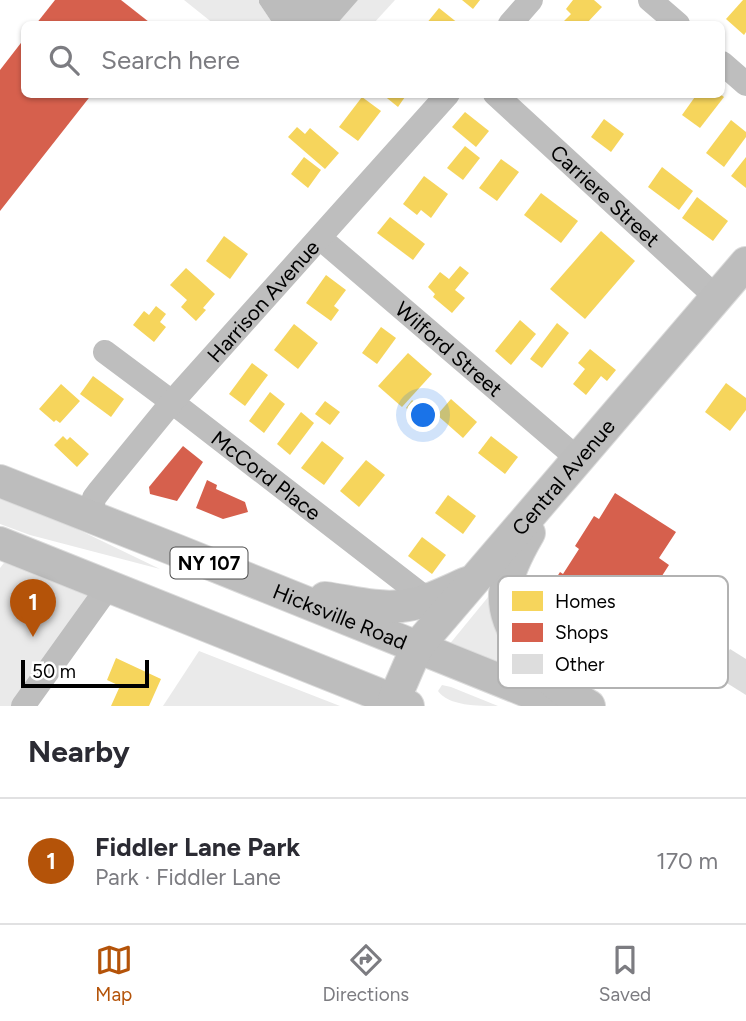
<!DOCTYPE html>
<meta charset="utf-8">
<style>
body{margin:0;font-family:Figtree,sans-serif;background:#f7f7f7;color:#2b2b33}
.scale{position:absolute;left:21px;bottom:18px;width:128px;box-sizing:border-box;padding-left:7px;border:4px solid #000;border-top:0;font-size:19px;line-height:24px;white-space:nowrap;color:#000;-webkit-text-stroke:5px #fff;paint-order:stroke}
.you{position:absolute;left:424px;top:416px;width:24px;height:24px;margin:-18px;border:5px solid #fff;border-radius:50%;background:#1a73e8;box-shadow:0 0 0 10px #1a73e833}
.badge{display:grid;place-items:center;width:46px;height:46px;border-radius:50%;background:#b45309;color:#fff;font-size:23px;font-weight:700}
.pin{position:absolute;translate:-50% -58px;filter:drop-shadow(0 2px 4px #0008)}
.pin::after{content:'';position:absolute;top:37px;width:24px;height:21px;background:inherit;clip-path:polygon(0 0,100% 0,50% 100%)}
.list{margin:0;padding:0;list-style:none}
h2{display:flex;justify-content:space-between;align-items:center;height:91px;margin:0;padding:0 28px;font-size:30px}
h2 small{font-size:23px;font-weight:400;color:#7c7c81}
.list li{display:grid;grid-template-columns:46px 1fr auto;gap:21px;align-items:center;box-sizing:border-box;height:126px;padding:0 28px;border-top:2px solid #e1e1e2}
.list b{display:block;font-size:26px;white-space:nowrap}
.list p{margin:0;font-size:23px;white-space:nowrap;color:#7c7c81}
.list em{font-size:23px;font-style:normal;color:#7c7c81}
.icon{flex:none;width:38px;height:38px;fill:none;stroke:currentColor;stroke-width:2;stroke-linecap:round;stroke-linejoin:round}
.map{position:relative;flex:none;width:746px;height:706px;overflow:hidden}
.search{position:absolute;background:#fff;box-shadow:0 2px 5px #0004;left:21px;right:21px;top:21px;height:77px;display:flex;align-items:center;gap:18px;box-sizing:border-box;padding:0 24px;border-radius:10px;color:#7c7c81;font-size:26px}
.sheet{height:217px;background:#fff}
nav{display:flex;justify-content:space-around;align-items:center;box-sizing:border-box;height:98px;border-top:2px solid #e1e1e2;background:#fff;font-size:19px;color:#7c7c81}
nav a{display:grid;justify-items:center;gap:4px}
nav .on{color:#b45309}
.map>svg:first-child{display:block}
.green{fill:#eaeaea}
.water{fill:#bcbcbc}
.homes{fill:#f6d55c}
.shops{fill:#d6604d}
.building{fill:#ddd}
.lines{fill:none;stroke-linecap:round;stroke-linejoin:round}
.major-casing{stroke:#dbdbdb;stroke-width:34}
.minor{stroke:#bebebe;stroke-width:24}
.major{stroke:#bdbdbd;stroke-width:32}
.labels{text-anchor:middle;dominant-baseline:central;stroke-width:7;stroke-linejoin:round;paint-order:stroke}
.shield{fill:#fff;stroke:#4c4c4c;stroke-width:2}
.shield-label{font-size:19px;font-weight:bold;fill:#000}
.street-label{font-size:21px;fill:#000;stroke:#fff}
.key{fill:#fff;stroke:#b2b2b2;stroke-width:2}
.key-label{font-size:19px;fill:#000}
</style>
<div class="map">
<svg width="746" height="706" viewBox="0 0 746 706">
<rect width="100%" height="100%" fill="#fff"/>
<g class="green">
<polygon points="184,0 259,0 259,3 273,24 214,24"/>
<polygon points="358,0 395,0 373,24 337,24"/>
<polygon points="0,499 48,515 160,569 30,535 0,524"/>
<polygon points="11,554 100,588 17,706 0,706 0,568"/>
<polygon points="507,574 526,672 448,646"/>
<polygon points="199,651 340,706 163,706"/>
<path d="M442,685L451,687L498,706C477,706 449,706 438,691Z"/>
</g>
<polygon class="water" points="259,0 358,0 337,24 273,24 259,3"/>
<g class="homes">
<polygon points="462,0 480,0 473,9"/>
<polygon points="573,0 594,0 602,7 586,24 561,24 571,14 566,9"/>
<polygon points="743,0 746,0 746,32 744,35 726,19"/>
<polygon points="439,8 459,24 426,24"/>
<polygon points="382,94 407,94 398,107"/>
<polygon points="697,94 720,94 724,97 700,128 682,115"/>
<polygon points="362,97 381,111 358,141 339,127"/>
<polygon points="465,112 489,131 476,147 452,127"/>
<polygon points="604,119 624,134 611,152 591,137"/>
<polygon points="731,120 746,132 746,137 724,167 706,153"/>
<polygon points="297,127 305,134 310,128 339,153 325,169 288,137"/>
<polygon points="465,146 480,158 463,180 447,168"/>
<polygon points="304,157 321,170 308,188 291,174"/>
<polygon points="746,157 746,188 731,176"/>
<polygon points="501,159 519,172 497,201 479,188"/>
<polygon points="662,167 693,191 679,210 648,187"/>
<polygon points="424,176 448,194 431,218 421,210 417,215 403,204"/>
<polygon points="541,193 578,221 561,243 524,215"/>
<polygon points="697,197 728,221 713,241 682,218"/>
<polygon points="390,217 425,244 413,260 377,233"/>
<polygon points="601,231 635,261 585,319 550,289"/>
<polygon points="224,236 248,254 230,279 206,261"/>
<polygon points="460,266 469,273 455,290 465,298 452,313 433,297 435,294 428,287 440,272 449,279"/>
<polygon points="186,268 215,294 203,308 206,310 196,321 181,307 187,300 170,285"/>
<polygon points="326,275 346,290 334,306 339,310 331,321 306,303"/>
<polygon points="156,306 166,314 160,322 166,327 154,342 133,325 144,311 149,315"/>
<polygon points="520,320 536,334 511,365 495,351"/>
<polygon points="557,323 569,333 542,368 530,359"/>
<polygon points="294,324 318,343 298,369 274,350"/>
<polygon points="381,327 396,338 377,364 362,353"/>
<polygon points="590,349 616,370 607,381 601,376 586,395 573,384 585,369 578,363"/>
<polygon points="408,353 432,374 402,407 378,386"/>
<polygon points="252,363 268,375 245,406 229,394"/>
<polygon points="93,376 124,399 111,417 80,394"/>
<polygon points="726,383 746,398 746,410 730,431 705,412"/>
<polygon points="61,384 80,401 60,423 56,420 54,422 39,409"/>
<polygon points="270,392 285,404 264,433 249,421"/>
<polygon points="451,399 477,422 463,438 437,415"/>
<polygon points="412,400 425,410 419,418 406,408"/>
<polygon points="325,401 340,412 330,425 315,414"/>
<polygon points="301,412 314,423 290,455 277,444"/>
<polygon points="63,436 67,440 70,437 89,454 77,467 54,445"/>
<polygon points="491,436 518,457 505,474 478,453"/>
<polygon points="322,441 344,458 324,485 301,468"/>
<polygon points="366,460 385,475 359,507 340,491"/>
<polygon points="448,495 476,516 463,534 435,513"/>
<polygon points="422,537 446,555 432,574 408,556"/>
<polygon points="116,658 161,679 149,706 111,706 120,686 107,680"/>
</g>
<g class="shops">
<polygon points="55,0 121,0 149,22 147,24 36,24"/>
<polygon points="24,39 24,94 92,94 0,211 0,70"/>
<polygon points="183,446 203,462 177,501 150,494 149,487"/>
<polygon points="207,480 217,485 216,489 245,502 248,512 223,519 196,508"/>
<polygon points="615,493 676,532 659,558 669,565 651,593 640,586 623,614 627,616 613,639 585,621 578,631 564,622 570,612 545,596 560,572 563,574 579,549 575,546 594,516 599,519"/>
</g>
<polygon class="building" points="730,649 746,659 746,695 714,675"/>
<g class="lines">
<g class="major-casing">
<g id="major">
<path id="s5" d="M0,481L178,551L564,706"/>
<path d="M529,533C519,550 507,573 505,593C502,629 539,672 566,692C573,697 581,701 589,706"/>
<polyline points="0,543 408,706"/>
<path d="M325,598C349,601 376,609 401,606C424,604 446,592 467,583"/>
<path id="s6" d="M394,700L417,647L746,263"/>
</g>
</g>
<g class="minor">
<polyline points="650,0 678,24"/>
<polyline points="510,24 531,0"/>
<polyline points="722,63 746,84"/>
<path id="s1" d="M495,94L716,297"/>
<path id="s2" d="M320,238L578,459"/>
<path id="s3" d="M105,352L172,402L428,600"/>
<path id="s4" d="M91,516L94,498L100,490L172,402L448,94"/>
<polyline points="23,706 109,586"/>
</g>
<use href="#major" class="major"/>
</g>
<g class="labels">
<rect class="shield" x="170.5" y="547.5" width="77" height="31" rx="5"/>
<g class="shield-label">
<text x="209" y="563">NY 107</text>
</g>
<g class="street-label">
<text stroke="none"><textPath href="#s1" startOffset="150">Carriere Street</textPath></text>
<text stroke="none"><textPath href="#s4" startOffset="278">Harrison Avenue</textPath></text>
<text stroke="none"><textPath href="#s2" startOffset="170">Wilford Street</textPath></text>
<text stroke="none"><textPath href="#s3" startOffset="203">McCord Place</textPath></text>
<text stroke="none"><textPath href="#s6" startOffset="282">Central Avenue</textPath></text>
<text stroke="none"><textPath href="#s5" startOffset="366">Hicksville Road</textPath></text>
</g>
</g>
<rect x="498" y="576" width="230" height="112" rx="10" class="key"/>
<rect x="512" y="591" width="31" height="20" fill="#f6d55c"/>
<rect x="512" y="623" width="31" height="19" fill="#d6604d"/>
<rect x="512" y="654" width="31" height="20" fill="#ddd"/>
<g class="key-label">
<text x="555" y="608">Homes</text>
<text x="555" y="639">Shops</text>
<text x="555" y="671">Other</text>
</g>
</svg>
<div class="scale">50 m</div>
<div class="you"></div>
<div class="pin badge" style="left:33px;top:637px">1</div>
<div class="search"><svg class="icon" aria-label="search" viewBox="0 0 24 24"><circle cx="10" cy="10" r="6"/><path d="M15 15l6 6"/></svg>Search here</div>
</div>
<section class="sheet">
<h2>Nearby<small></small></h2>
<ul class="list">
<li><span class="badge">1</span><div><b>Fiddler Lane Park</b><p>Park · Fiddler Lane</p></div><em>170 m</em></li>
</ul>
</section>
<nav>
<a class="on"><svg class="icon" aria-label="map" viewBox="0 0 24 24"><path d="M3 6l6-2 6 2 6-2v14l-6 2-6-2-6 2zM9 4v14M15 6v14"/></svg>Map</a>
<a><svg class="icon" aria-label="directions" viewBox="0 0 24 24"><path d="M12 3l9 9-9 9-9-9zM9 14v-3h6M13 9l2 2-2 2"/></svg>Directions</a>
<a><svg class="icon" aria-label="saved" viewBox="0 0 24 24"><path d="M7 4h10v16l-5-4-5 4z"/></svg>Saved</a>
</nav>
